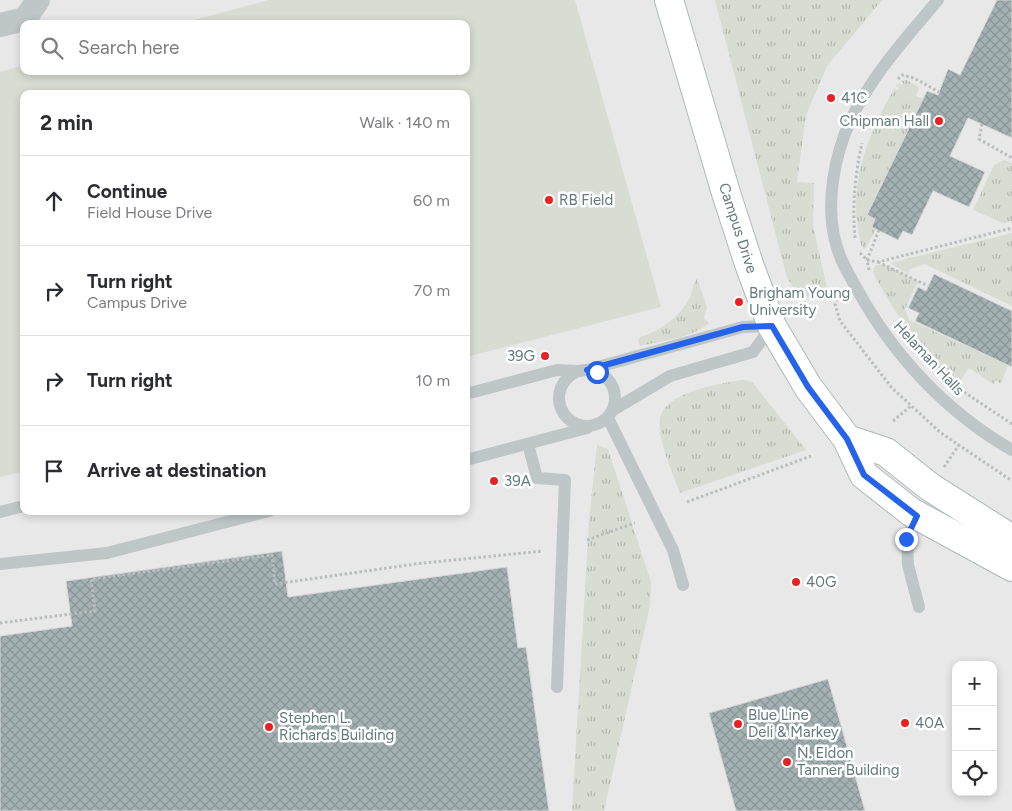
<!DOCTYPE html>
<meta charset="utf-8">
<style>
body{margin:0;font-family:Figtree,sans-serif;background:#f7f7f7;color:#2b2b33}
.controls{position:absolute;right:15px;bottom:15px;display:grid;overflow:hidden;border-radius:10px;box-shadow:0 2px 8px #0003}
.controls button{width:45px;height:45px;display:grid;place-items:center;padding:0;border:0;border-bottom:1px solid #e1e1e2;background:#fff;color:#2b2b33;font:25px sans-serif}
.stop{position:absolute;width:15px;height:15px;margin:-11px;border:4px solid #2563eb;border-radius:50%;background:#fff}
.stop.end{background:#2563eb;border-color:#fff;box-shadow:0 1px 5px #0008}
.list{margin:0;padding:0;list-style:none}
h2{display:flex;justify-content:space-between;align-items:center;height:65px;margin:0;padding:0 20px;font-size:21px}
h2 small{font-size:16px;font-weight:400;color:#7c7c81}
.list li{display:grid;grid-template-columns:32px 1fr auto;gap:15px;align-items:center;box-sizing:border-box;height:90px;padding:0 20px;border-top:1px solid #e1e1e2}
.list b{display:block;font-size:19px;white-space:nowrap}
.list p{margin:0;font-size:16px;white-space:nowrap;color:#7c7c81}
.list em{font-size:16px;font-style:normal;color:#7c7c81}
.icon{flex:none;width:28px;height:28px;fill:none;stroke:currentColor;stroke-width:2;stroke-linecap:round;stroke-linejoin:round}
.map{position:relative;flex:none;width:1012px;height:811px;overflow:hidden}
.search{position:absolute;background:#fff;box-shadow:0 2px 8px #0003;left:20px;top:20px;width:450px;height:55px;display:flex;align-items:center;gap:12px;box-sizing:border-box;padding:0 18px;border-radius:10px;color:#7c7c81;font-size:19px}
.panel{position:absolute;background:#fff;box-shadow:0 2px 8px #0003;left:20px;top:90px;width:450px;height:425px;border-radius:10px}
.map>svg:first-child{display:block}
.built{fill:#e7e8e7;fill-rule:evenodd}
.grass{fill:url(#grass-tufts)}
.pitch{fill:#d8dcd2}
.building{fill:url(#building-cross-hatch);stroke:#d8d8d6}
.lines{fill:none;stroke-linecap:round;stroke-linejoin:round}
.secondary-casing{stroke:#afb9bb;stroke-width:30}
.path{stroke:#b9bebf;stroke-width:3;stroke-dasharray:2.5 2.5;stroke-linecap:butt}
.lane{stroke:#bfc6c8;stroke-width:12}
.street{stroke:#bfc6c8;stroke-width:24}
.secondary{stroke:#fff;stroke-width:28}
.route{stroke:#2563eb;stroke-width:6}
.poi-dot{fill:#e92122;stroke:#fff;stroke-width:2}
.labels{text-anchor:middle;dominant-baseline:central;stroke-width:5;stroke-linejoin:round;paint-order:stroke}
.poi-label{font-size:15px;fill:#617a7f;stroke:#fff;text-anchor:start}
.street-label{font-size:15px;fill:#617a7f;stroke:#fff}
</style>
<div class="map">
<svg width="1012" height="811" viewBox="0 0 1012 811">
<defs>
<pattern id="grass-tufts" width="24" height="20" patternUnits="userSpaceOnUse" patternTransform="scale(1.25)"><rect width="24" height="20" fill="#d8dcd2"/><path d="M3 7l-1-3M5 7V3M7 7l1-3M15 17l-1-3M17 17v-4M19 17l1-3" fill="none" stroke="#b3b7b0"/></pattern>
<pattern id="building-cross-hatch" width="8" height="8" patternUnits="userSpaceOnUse" patternTransform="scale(1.25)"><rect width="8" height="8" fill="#a4b1b3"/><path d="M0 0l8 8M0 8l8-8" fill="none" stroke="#899597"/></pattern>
</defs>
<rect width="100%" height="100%" fill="#f7f6f3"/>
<path class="built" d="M0,0H1012V811H0ZM24,24H466V71H24ZM24,94H466V511H24ZM956,665H993V792H956Z"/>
<g class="grass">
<polygon points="715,0 882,0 827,66 806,115 797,182 814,183 813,225 828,293 800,298 787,278"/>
<path d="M907,80L919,87L916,96L923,99L867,215L875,219L872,227L876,229L865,249L862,248C846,189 865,140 894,89L898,90L899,88L896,86L898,83L902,85L903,83L901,81Z"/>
<polygon points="1004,160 1012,163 1012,221 1003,223 973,210 994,165"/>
<polygon points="1012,233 1012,306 925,264 910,269 909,274 891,264 894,262"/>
<path d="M875,265H885L918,281L905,309L909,320L1008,365L1001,384L996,380L993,384L969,368L958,384C924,350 894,315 873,272Z"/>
<path d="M697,279L707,307L704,318L709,323C693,338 661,341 640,346L638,341L640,337C660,332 681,316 690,297C693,291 693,284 697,279Z"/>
<path d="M743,380L752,382L806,450L680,493C673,474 657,439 660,419C664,392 721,383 743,380Z"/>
<polygon points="597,445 608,449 651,582 650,605 604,811 572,811 589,521"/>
</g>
<polygon class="pitch" points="269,0 575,0 661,307 466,357 466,94 24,94 24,471 0,477 0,72 24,65 24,71 466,71 466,24 179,24"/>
<g class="building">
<polygon points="997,0 1012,0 1012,138 968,118 950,156 985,172 969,207 933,191 912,235 903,231 898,240 872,227 875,219 867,215 927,91 938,95 948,69 960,75"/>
<polygon points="934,274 1012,311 1012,367 915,321 919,313 908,308 918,287 926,291"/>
<polygon points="282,551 288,597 507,567 518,648 526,647 549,811 0,811 0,636 72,626 66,581"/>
<polygon points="828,679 865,811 736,811 709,713"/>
</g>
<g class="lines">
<g class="secondary-casing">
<g id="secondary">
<polyline points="669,0 726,193 749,264 772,326 808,387 847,439 864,475 911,512 1012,567"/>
<polyline points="847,439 886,452 930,487 1012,539"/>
</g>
</g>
<g class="path">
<polyline points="898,79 902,75 914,78 939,92"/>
<polyline points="982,124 979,139 1012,158"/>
<path d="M855,238C852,205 855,175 862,143"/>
<polyline points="860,253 867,260 878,262 1012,228"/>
<polyline points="878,262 928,286"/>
<polyline points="869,270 867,260 879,230"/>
<polyline points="838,294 835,304 840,321 892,388 941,433 1012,481"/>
<polyline points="918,344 940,369"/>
<polyline points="964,392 1012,424"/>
<polyline points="893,421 911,406"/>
<polyline points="944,467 959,445"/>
<polyline points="687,502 811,456"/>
<polyline points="587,540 635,523"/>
<polyline points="0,623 95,611 91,579 272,555 275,584 415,564 543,551"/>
</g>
<g class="lane">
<path d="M938,0C906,38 873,74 851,119C834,156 825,204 836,244C840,260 849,275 857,289C893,355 946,412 1012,450"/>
<circle cx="587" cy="398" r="28"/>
<polyline points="587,370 743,327 772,326"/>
<polyline points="466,394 557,370 578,371"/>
<polyline points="613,410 670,376 753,352 772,326"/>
<polyline points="608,418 673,550 683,585"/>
<polyline points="528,444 537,478 565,480 557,687"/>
<polyline points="466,460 587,428"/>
<polyline points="0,512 24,506"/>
<polyline points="917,516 907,539 908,565 919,607"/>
<polyline points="0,564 107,553 269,511"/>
</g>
<polyline class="street" points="0,25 25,19 38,0"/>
<use href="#secondary" class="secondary"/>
</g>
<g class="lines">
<polyline class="route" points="597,372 587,370 743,327 772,326 808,387 847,439 864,475 917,516 906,539"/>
</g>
<g class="poi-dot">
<circle cx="831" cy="98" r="5"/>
<circle cx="939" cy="121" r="5"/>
<circle cx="549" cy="200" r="5"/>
<circle cx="739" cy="302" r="5"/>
<circle cx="545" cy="356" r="5"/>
<circle cx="494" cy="481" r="5"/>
<circle cx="796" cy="582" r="5"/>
<circle cx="905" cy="723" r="5"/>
<circle cx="738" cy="724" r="5"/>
<circle cx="269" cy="727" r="5"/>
<circle cx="787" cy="762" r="5"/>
</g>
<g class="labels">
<g class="poi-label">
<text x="841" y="98">41C</text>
<text x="929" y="121" text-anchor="end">Chipman Hall</text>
<text x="559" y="200">RB Field</text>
<text x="749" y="293">Brigham Young<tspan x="749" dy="17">University</tspan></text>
<text x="535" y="356" text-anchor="end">39G</text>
<text x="504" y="481">39A</text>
<text x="806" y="582">40G</text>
<text x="748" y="715">Blue Line<tspan x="748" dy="17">Deli &amp; Markey</tspan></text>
<text x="279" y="718">Stephen L.<tspan x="279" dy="17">Richards Building</tspan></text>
<text x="915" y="723">40A</text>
<text x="797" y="753">N. Eldon<tspan x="797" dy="17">Tanner Building</tspan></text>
</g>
<g class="street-label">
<text transform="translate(738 228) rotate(72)">Campus Drive</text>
<text transform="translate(929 358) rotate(47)">Helaman Halls</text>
</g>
</g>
</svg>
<div class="controls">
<button>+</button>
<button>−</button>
<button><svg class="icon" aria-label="locate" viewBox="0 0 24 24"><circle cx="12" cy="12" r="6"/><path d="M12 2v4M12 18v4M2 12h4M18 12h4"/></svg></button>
</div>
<div class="stop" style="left:597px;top:372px"></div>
<div class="stop end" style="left:906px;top:539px"></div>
<div class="search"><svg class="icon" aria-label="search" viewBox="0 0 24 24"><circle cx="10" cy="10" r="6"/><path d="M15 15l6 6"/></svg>Search here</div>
<section class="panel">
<h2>2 min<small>Walk · 140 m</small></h2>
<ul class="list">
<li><svg class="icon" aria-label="ahead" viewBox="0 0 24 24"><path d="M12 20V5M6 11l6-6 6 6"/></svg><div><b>Continue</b><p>Field House Drive</p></div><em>60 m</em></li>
<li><svg class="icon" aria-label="right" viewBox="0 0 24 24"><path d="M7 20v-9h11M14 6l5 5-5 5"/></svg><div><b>Turn right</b><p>Campus Drive</p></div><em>70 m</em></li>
<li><svg class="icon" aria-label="right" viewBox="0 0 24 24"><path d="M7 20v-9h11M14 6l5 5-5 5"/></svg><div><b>Turn right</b></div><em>10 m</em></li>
<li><svg class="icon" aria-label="arrive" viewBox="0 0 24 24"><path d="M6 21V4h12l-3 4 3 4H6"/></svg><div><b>Arrive at destination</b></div></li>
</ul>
</section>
</div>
